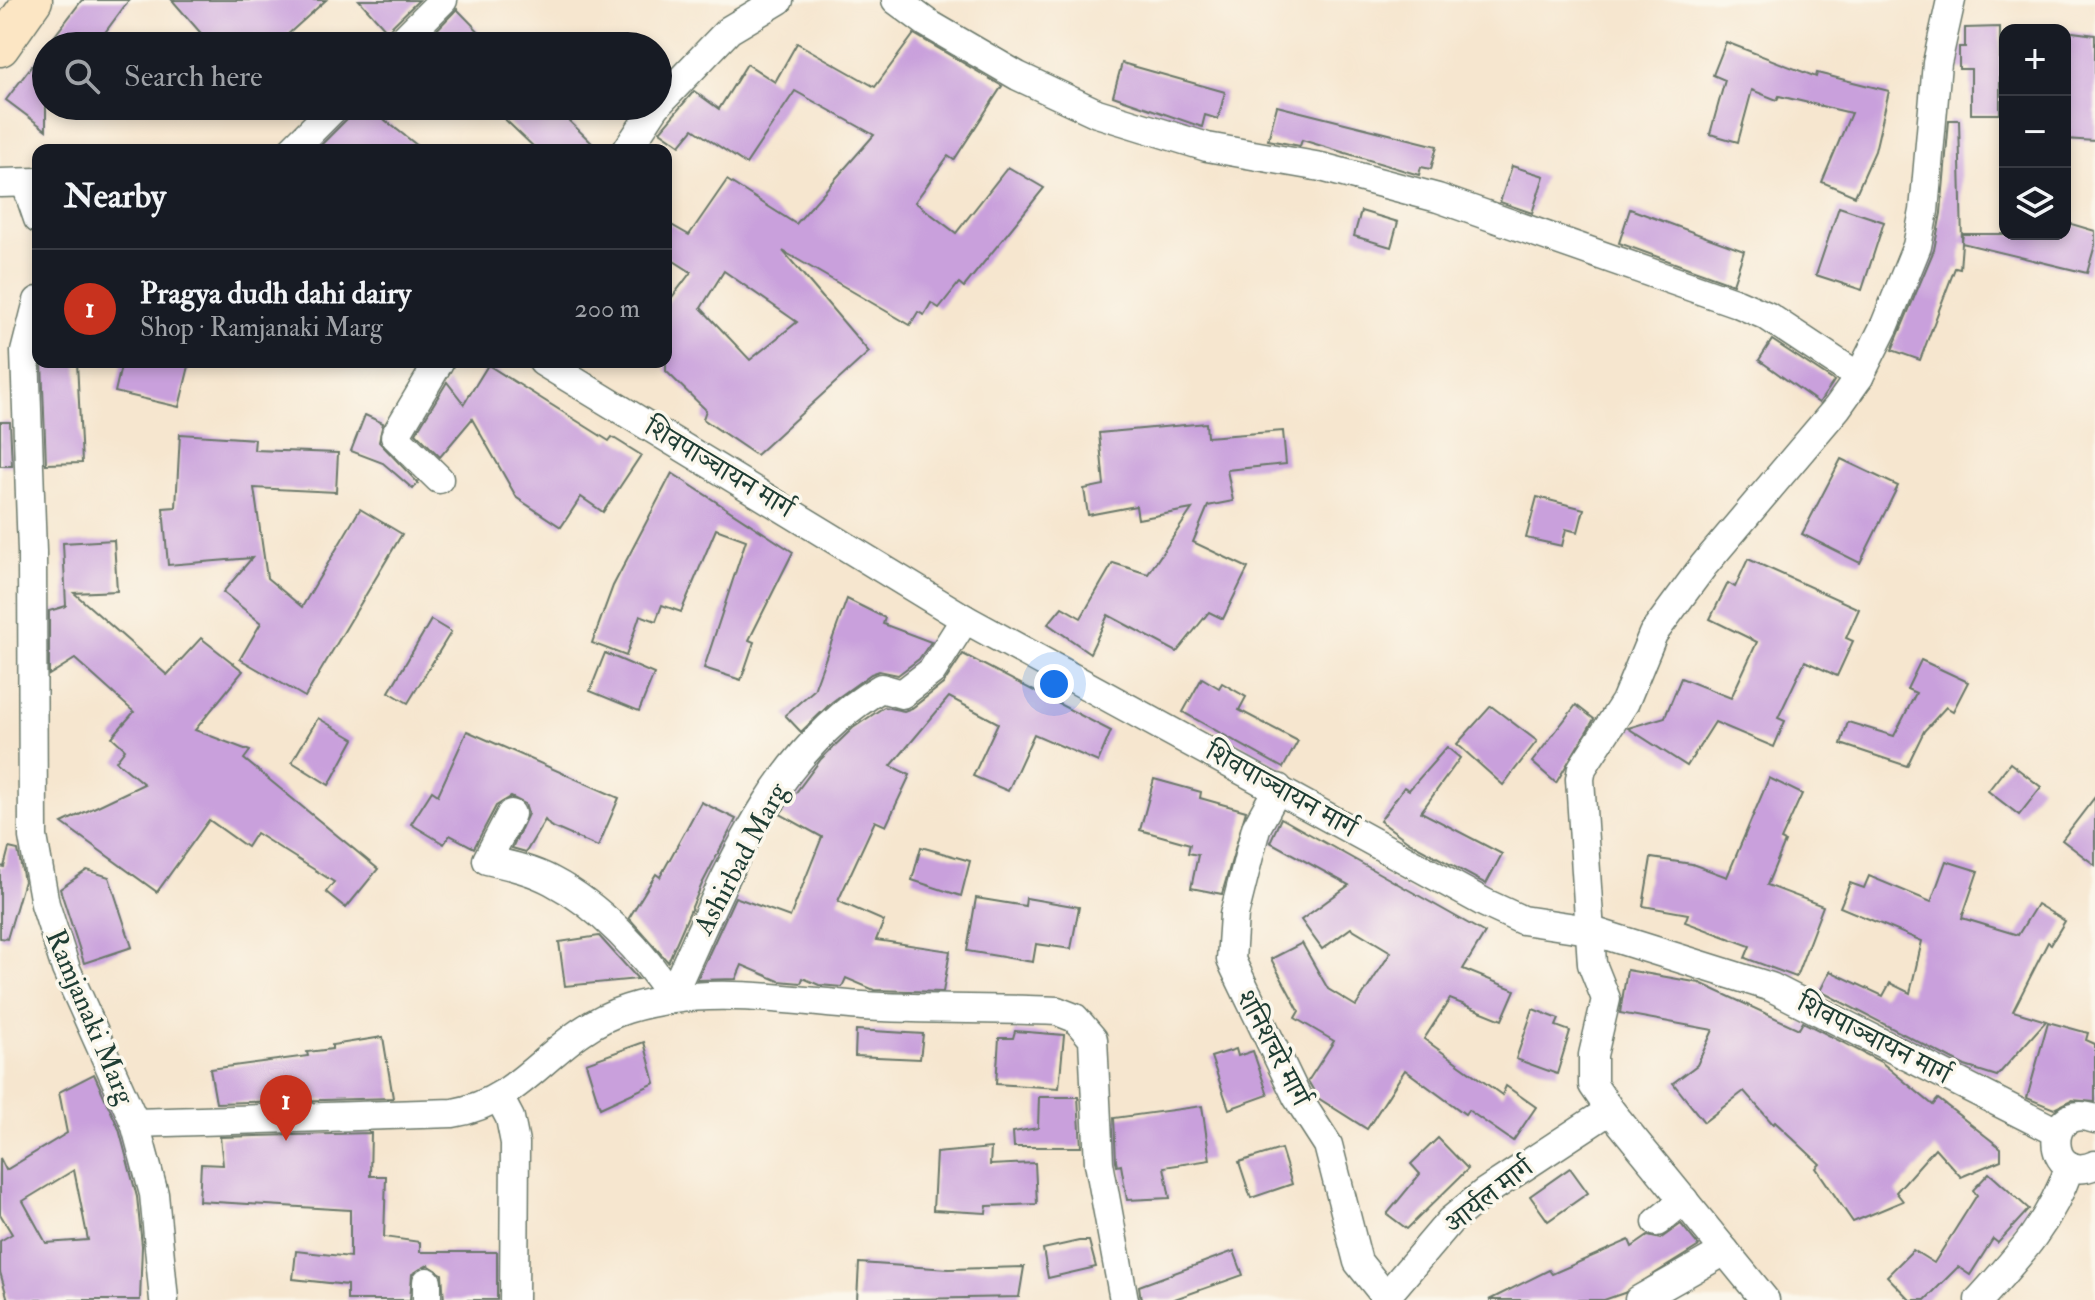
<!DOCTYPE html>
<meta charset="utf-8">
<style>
body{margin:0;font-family:"IM FELL Double Pica","Noto Serif Devanagari",serif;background:#20242c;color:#f1f3f6}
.controls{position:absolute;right:24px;top:24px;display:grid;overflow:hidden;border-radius:16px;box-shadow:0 4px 12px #0003}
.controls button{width:72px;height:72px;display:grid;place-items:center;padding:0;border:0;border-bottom:2px solid #363941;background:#171b24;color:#f1f3f6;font:40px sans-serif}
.you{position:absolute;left:1054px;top:684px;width:28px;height:28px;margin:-20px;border:6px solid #fff;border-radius:50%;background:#1a73e8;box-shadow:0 0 0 12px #1a73e833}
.badge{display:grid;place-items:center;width:52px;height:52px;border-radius:50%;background:#c8321e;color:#fff;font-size:26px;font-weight:700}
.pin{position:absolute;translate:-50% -66px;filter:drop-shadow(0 2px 4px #0008)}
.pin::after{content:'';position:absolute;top:42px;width:28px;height:24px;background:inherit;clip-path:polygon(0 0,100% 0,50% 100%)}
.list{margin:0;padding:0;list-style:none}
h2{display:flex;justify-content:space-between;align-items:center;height:104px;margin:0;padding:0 32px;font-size:34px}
h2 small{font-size:26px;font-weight:400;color:#9ea1a6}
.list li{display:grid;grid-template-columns:52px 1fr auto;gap:24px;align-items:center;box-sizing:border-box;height:120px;padding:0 32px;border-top:2px solid #363941}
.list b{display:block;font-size:30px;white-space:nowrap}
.list p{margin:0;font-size:26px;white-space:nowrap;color:#9ea1a6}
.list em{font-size:26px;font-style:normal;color:#9ea1a6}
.icon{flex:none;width:44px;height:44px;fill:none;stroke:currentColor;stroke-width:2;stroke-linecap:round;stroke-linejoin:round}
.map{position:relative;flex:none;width:2095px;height:1300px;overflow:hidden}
.search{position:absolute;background:#171b24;box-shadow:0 4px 12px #0003;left:32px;top:32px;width:640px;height:88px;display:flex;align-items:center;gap:20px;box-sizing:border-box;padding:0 28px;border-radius:44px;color:#9ea1a6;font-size:30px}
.panel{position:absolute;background:#171b24;box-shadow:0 4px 12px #0003;left:32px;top:144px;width:640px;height:224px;border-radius:16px}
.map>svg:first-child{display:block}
.building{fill:#c9a0dc;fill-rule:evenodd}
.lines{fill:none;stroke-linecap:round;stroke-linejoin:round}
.minor-casing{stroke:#6a786a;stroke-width:31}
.secondary-casing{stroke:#6a786a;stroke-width:41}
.minor{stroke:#fff;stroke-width:28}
.secondary{stroke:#fce6c4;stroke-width:38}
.labels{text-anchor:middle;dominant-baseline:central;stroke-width:7;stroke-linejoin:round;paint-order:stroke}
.street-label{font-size:28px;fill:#1f3d34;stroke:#fbf7ec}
</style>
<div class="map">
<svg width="2095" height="1300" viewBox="0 0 2095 1300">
<rect width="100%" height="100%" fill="#fbf7ec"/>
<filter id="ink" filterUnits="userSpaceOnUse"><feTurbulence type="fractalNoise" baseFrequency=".0125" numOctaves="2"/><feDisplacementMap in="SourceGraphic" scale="16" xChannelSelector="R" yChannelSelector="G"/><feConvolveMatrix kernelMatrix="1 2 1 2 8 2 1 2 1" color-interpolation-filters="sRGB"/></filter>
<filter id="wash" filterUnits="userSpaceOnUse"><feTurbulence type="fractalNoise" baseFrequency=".006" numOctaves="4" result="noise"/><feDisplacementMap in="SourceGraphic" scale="32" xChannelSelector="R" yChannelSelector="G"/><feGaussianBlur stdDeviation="1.8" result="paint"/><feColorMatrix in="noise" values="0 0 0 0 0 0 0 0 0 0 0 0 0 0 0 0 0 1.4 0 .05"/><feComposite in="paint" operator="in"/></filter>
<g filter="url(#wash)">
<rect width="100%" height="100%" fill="#f6e6cf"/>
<g id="blocks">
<g class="building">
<polygon points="82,0 129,0 95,46 47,46"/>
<polygon points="172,0 326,0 275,46 212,46"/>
<polygon points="359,0 419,0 387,31"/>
<polygon points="457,9 493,46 436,46 428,39"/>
<polygon points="2000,27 2000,114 1971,114 1971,69 1959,69 1959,47 1965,47 1965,28"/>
<polygon points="2065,31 2095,35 2095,141 2065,139"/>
<path d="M914,34L1002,86L954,160L948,156L915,202L956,233L1008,167L1044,188L964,287L959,283L939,308L931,303L924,315L918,312L910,325L783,251L869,352L756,455L703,419L706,410L666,371V305L691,272L666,256V222L689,235L727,180L796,224L874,135L795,91L746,164L693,129L680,145L660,131L694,91L719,109L747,64L775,82L797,43L875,87ZM724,271L797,322L750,360L701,308Z"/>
<polygon points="1726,42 1816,77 1817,73 1889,91 1875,151 1855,196 1822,182 1851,113 1779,96 1777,100 1752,90 1738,142 1710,134 1725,80 1713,75"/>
<polygon points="46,47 46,130 6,100"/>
<polygon points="1122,63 1225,92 1218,119 1205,115 1202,127 1113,96"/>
<polygon points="353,106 367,106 423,150 316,150 348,118"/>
<polygon points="491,106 554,106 599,150 537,150"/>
<polygon points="1277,106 1437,146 1431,169 1421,167 1419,175 1302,140 1300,146 1268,140"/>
<polygon points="1949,120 1959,120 1962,242 1963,234 2065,234 2065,222 2095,231 2095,245 2087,273 1962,243 1960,269 1955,268 1920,360 1892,350 1934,250 1941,213"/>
<polygon points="1512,166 1544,176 1532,213 1500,202"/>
<polygon points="1839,207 1884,222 1862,290 1816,275"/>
<polygon points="1630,209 1744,251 1733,284 1619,243"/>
<polygon points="1361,211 1398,222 1391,247 1354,236"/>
<polygon points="1772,340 1834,381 1819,403 1759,360"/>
<polygon points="42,362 77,362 82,463 46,464"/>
<polygon points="122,362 190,362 179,407 115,392"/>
<polygon points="488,365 609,441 612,437 641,455 603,512 581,497 561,527 517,498 472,419 440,457 416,433 447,382 464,404"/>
<polygon points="365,415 383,423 379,442 418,483 413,489 383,463 351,451"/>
<polygon points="0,422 10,422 12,466 0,466"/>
<polygon points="1206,423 1207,437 1283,431 1286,464 1227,470 1233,501 1208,506 1193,542 1248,568 1223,619 1209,612 1177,652 1108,615 1090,653 1048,624 1062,607 1081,618 1113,563 1148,574 1192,509 1138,519 1136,506 1088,515 1084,489 1104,485 1099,433"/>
<polygon points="180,434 255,439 254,450 338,453 336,492 254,488 267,578 302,607 360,509 402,534 305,697 240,659 261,623 223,592 252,558 168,565 163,508 176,507"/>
<polygon points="1841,459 1898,486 1860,563 1802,534"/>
<polygon points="672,473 793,552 749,640 754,642 741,680 704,668 746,540 716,529 681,612 662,605 656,621 640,615 626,656 592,643 613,586"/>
<polygon points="1537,497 1584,509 1578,532 1566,529 1562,546 1526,538"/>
<polygon points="114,540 117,591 74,593 167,675 201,638 243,671 195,730 250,751 244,759 378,869 346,908 326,892 334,882 256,833 247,847 209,820 157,892 62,823 144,784 116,761 125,749 112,737 134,712 75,659 49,675 49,611 66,606 63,543"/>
<polygon points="1748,559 1859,609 1846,638 1853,641 1837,676 1805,661 1778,718 1785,721 1774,747 1715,722 1687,766 1628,728 1665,717 1681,678 1731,698 1757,642 1710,619 1728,583 1735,587"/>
<polygon points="847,599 885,618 883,624 931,642 919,659 898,675 879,671 871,674 832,702 801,732 785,715 814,690"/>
<polygon points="431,620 451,632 408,703 389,692"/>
<polygon points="605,653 654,674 639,711 590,691"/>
<polygon points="963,654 1111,731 1098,762 1034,734 1008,791 973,776 998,723 949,697 891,766 910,775 886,826 875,821 838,901 884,921 876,940 950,951 943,992 874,990 846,978 842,987 819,985 803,978 801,983 779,981 742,965 736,979 697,980 735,897 790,917 822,837 780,814 821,759 853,728 884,707 904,711 912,708 943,684"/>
<polygon points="1921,660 1968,682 1953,711 1946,707 1924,731 1907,766 1841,744 1848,722 1894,736 1916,693 1907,689"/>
<polygon points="1202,678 1219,688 1222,683 1246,697 1239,710 1298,741 1283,768 1183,712"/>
<polygon points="1576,705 1594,719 1556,783 1532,762"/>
<polygon points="1491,706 1537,741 1503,785 1457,744"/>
<polygon points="318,718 354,739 329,785 292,762"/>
<polygon points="467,731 619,798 598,847 550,826 545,820 526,852 512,848 528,814 525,804 511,797 496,806 474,848 450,835 444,844 411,824 432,791 438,795"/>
<polygon points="1447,747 1460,758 1421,812 1502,854 1486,884 1409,842 1380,821 1404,787 1409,790"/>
<polygon points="2010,763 2041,787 2019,815 1988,791"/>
<polygon points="1769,778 1802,794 1781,840 1785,842 1767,885 1823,906 1796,977 1745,958 1750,946 1685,922 1688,914 1643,906 1651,858 1692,864 1727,877"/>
<polygon points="1154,779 1201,792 1200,798 1246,811 1222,894 1191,888 1198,855 1188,853 1190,844 1140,830"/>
<polygon points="2095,797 2095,865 2062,840"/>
<polygon points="701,802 736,819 702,884 668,962 629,918 656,874 660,877"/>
<polygon points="1281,818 1485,933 1463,969 1515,990 1502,1020 1450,999 1424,1039 1502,1095 1506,1086 1536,1107 1513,1141 1468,1110 1465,1114 1405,1070 1367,1129 1318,1098 1308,1081 1334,1041 1295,1018 1299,1011 1271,959 1302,943 1328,989 1356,1006 1391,952 1351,928 1322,949 1301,920 1349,885 1270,842"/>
<polygon points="921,847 970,861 961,896 912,880"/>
<polygon points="9,848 18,850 24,881 7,939 0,938 0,866 4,867"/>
<polygon points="1946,861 1978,871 1962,918 2018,935 2037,904 2065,921 2051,944 2048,942 2013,1011 2046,1021 1997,1076 1965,1066 1820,991 1830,971 1883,996 1890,983 1910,993 1922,941 1840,907 1850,883 1864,888 1869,876 1931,902"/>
<polygon points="87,870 109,877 132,947 84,963 60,889"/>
<polygon points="976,898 1025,906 1026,898 1079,907 1071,949 1036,944 1033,962 967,951"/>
<polygon points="599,936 638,979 565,986 559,942"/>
<polygon points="1627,970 1700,983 1799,1029 1803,1022 1881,1062 1933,1105 1938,1099 2001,1148 2001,1160 1961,1177 1935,1148 1896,1192 1903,1201 1853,1222 1816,1168 1820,1164 1775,1122 1773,1124 1744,1091 1704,1122 1673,1083 1697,1065 1713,1030 1620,1013"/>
<polygon points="1533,1009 1559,1019 1556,1026 1570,1031 1557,1074 1516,1059"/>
<polygon points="2048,1022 2088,1033 2086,1040 2095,1044 2095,1102 2072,1100 2054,1109 2027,1098"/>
<polygon points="856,1030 923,1034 920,1059 855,1056"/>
<polygon points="1015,1031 1064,1035 1059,1088 996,1084 999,1038 1013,1038"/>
<polygon points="383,1037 393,1098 216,1103 210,1069 308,1056 307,1052 332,1049 332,1045"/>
<polygon points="644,1042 655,1083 600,1108 586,1063"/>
<polygon points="1236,1049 1238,1056 1253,1051 1268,1095 1229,1109 1211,1057"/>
<path d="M94,1074L119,1129L137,1197L142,1246L140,1300H8L0,1272V1241L12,1234L0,1214V1158L6,1170L67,1133L59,1092ZM74,1170L88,1240L46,1243L23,1201Z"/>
<polygon points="1039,1097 1078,1097 1081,1147 1014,1147 1013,1132 1038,1128"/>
<polygon points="1202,1106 1210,1160 1164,1167 1170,1198 1127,1200 1121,1165 1117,1166 1116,1161 1114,1118"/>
<polygon points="371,1133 370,1176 386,1176 384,1237 420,1242 420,1252 497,1252 497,1300 444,1300 442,1274 428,1265 412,1274 410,1300 347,1300 347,1285 293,1279 296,1251 350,1257 350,1210 199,1201 201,1164 223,1165 220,1137"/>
<polygon points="1438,1138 1468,1169 1407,1229 1387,1214 1420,1174 1411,1164"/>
<polygon points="991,1148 990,1165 1035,1163 1037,1204 987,1206 986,1213 933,1210 936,1153"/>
<polygon points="1281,1149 1292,1184 1251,1198 1239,1162"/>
<polygon points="1570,1168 1588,1193 1548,1221 1530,1196"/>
<polygon points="1989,1173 2029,1209 1998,1243 1993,1239 1970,1275 1958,1267 1925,1300 1910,1300 1887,1276 1913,1250 1934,1263 1977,1195 1973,1190"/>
<polygon points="1681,1224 1699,1246 1624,1293 1604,1300 1489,1300 1549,1270 1552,1274 1629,1240 1632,1247 1648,1236 1660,1239"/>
<polygon points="1079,1241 1089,1241 1096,1267 1048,1278 1043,1249"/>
<polygon points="1234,1251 1243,1275 1172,1300 1141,1300 1139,1286"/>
<polygon points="859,1263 949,1269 1024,1267 1019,1297 857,1300"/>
</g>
</g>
</g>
<g filter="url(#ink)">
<use href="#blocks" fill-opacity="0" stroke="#6a786a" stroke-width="2"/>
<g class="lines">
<g class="minor-casing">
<g id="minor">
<polyline points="896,0 927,23 1018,76 1097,113 1207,147 1321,167 1438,198 1737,303 1767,316 1859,377"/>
<polyline points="397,46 443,0"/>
<polyline points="658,104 729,30 779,0"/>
<polyline points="292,150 336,106"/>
<polyline points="627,150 656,106"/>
<polyline points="0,183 38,182"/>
<polyline points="26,184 38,219"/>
<polyline points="38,301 25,352 32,552 33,837 45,904 66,969 135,1123 154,1194 164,1300"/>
<polyline points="439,362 395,436 439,479"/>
<polyline points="543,362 965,619 1485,903 1522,920 1589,930 1771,987 2057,1132"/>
<polyline points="1278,788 1256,828 1234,915 1231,960 1297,1097 1328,1145 1358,1262 1386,1297"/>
<path d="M511,814L487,860C509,865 532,870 552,881C598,905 645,953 671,997"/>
<path d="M671,997C723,885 769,753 881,688L902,694L932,671L965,619"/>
<polyline points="500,1099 510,1118 515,1143 514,1300"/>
<path d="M2095,1119C2042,1100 2045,1186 2095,1165"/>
<path d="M135,1123L453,1113C527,1101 553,1032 627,1009C706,985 782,1000 862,1006C927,1010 993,1008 1057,1011L1075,1018L1093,1039L1099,1163L1124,1300"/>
<polyline points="1657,1222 1684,1200"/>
<polyline points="427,1282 427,1300"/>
<polyline points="1383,1300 1450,1221 1484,1193 1610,1110"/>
<polyline points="1639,1300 1725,1251"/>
<polyline points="1765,1300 1610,1110 1593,1085 1593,1055 1606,999 1592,964 1580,779 1582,768 1625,702 1653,634 1704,565 1837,408 1859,377 1885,325 1917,246 1924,211 1937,63 1951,0"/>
<path d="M1979,1300C2019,1256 2050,1223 2070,1166"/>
</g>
</g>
<g class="secondary-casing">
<polyline id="secondary" points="0,47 33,0"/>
</g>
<use href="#minor" class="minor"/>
<use href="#secondary" class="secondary"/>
</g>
</g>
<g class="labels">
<g class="street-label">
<text transform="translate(719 468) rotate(31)">शिवपाञ्चायन मार्ग</text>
<text transform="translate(1281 790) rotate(29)">शिवपाञ्चायन मार्ग</text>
<text transform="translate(741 859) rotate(-62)">Ashirbad Marg</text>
<text transform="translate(90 1017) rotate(67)">Ramjanaki Marg</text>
<text transform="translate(1874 1039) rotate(27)">शिवपाञ्चायन मार्ग</text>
<text transform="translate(1273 1048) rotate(62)">शनिशचरे मार्ग</text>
<text transform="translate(1489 1196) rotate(-38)">आर्यल मार्ग</text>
</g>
</g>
</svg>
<div class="controls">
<button>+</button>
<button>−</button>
<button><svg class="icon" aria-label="layers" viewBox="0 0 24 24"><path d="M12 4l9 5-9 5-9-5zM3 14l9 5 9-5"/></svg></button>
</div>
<div class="you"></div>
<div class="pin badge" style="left:286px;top:1141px">1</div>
<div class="search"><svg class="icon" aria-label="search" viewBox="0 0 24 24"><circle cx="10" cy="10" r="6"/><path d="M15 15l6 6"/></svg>Search here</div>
<section class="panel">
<h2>Nearby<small></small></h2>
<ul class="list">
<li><span class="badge">1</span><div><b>Pragya dudh dahi dairy</b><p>Shop · Ramjanaki Marg</p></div><em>200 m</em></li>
</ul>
</section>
</div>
